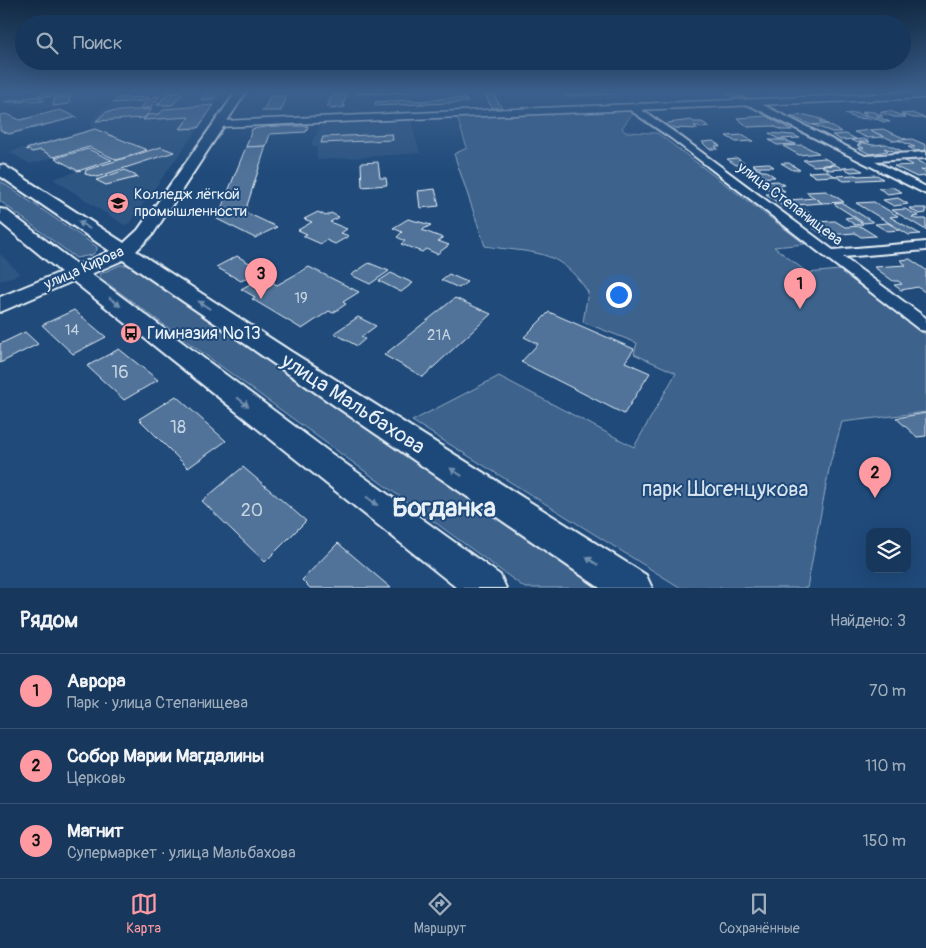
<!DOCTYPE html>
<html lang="ru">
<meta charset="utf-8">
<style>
body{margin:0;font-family:Pangolin,sans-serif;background:#244365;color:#f1f3f6}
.controls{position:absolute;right:15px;bottom:15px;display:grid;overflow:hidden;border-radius:10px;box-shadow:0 5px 20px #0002}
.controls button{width:45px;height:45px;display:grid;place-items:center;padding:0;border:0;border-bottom:1px solid #365272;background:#17385c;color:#f1f3f6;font:25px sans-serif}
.you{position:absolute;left:618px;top:294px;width:18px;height:18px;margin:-12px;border:4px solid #fff;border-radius:50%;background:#1a73e8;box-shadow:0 0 0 8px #1a73e833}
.badge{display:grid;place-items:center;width:32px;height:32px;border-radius:50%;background:#ff9aa2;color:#111;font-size:16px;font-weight:700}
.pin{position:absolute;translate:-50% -41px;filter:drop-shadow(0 1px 2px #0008)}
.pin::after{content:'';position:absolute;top:26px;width:18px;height:15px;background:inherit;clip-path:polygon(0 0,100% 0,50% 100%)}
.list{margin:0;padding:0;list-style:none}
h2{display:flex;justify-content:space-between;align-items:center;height:65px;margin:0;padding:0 20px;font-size:21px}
h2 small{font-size:16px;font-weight:400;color:#9eacbb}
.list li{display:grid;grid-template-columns:32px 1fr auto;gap:15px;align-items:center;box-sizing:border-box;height:75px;padding:0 20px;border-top:1px solid #365272}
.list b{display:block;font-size:19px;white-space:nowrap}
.list p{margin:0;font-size:16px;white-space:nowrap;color:#9eacbb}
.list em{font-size:16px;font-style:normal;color:#9eacbb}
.icon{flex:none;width:28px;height:28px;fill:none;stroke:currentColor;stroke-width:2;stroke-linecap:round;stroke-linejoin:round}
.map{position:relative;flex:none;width:926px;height:588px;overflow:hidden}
.search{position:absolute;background:#17385c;box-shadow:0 5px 20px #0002;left:15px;right:15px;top:15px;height:55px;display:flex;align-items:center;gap:12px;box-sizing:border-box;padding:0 18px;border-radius:28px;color:#9eacbb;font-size:19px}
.sheet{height:290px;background:#17385c}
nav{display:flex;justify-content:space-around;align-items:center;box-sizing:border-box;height:70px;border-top:1px solid #365272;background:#17385c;font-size:14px;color:#9eacbb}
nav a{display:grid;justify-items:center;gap:2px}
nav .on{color:#ff9aa2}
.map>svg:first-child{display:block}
.built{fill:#2e5683}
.green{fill:#3c628c;stroke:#92aac2}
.building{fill:#517399;stroke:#e8f1f8}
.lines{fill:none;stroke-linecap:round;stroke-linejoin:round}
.minor-casing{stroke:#e8f1f8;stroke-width:4}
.tertiary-casing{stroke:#e8f1f8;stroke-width:3}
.secondary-casing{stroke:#e8f1f8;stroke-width:4}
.minor{fill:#1f4a7a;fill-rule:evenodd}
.tertiary{fill:#1f4a7a;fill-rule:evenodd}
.secondary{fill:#1f4a7a;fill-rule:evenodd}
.oneway{fill:#6f8dac}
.labels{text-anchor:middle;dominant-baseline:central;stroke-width:4;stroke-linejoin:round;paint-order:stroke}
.far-poi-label{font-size:15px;fill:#e8f1f8;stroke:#1f4a7a;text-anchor:start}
.far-street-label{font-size:15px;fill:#e8f1f8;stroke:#1f4a7a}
.number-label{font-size:15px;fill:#c2d2e0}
.poi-label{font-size:18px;fill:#e8f1f8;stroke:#1f4a7a;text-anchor:start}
.near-number-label{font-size:18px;fill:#c2d2e0}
.near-street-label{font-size:21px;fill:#e8f1f8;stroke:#1f4a7a}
.near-park-label{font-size:21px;fill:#d7e3ed;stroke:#1f4a7a}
.near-district-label{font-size:26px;font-weight:bold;fill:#e8f1f8;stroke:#1f4a7a}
</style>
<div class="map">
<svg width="926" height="588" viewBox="0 0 926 588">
<rect width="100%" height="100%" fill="#1f4a7a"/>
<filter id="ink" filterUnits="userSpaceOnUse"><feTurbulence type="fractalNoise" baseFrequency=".02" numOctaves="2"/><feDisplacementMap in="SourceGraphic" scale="10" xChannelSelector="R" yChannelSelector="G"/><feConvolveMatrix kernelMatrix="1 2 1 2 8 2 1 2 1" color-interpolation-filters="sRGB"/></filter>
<g filter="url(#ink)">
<g class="built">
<polygon points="0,92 224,92 134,217 130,223 124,225 53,179 115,159 89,147 30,164 9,152 93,128 90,123 94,117 116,99 40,108 0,105"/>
<polygon points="411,121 420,153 317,160 317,148 311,144 321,125"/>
<polygon points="0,254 20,274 0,281"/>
</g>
<g class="green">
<path d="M628,110L632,114L622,128L625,132L657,133L805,244L774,247L808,273L839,270L926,335V412L842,422L830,464L807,588H681L412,421L499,376L634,447L676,373L634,354L637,343L583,322L588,292C557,246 533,254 485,246L454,154L467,148L457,117Z"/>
<polygon points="0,181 97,247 97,250 92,255 76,258 0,201"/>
<polygon points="120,265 128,265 602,588 525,588 100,278 100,274"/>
</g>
<g class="building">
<polygon points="56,92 72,92 72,95 40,97 40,94"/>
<polygon points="207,92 219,92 213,99 201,100"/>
<polygon points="358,92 410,92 358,94"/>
<polygon points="560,92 613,92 615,94 564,96"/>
<polygon points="738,92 745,97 732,97 726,93"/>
<polygon points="169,93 183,93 172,105 157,105"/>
<polygon points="344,95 346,96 343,105 345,105 345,107 331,109 329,106 327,106 330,102 329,99 332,96"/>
<polygon points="485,95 494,95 502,108 492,108"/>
<polygon points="38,96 44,101 5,102"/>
<polygon points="160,96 150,108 140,108 152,97"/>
<polygon points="270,96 287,96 281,111 261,111 265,108"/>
<polygon points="70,97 69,104 53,106 55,98"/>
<polygon points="149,97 144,101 113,103 118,98"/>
<polygon points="451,98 466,99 468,102 427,104 422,104 421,101"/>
<polygon points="405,100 421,101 422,104 375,106 375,102"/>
<polygon points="214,105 198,128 180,129 189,117 143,120 148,115 159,114 165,109"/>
<polygon points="152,109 144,118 96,121 106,112"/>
<polygon points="60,110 77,117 9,134 0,130 0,115 7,114 20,120"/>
<polygon points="863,111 874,112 883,116 876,116 890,122 884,122 862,113 866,113"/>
<polygon points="890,111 900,115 906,117 894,117 880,112"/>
<polygon points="857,113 871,119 855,118 845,114"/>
<polygon points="912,113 925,118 914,118 901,114"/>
<polygon points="806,115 821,119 825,121 820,121 828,124 811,125 791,116"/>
<polygon points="766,116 792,130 782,130 773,126 748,127 737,118"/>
<polygon points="691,120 694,122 702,122 710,127 701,128 698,126 694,126 698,129 674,128 668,123"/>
<polygon points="827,124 842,132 832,132 813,125"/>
<polygon points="273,126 308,126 306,132 270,134 266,146 246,147 252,129"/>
<polygon points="95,129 147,150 117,160 89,147 54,157 41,150 32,152 26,149"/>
<polygon points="883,129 906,139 908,140 894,141 870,130"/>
<polygon points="870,130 884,137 868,138 854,132"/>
<polygon points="769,133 793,135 800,138 778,139"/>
<polygon points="392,134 393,140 321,143 323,137"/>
<polygon points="846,134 856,139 841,140 832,135"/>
<polygon points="742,135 753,141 736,142 726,136"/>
<polygon points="864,139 870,142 859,142 873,145 886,144 902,151 896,152 884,148 888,151 870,154 858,148 864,148 857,145 861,144 851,140"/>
<polygon points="912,139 926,145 926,150 916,151 908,147 915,147 898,140"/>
<polygon points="769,140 784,140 796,144 777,145"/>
<polygon points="713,141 720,146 715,146 718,149 709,149 702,142"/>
<polygon points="802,145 819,153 799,155 783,146"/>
<polygon points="266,146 245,212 277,227 255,238 217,219 246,147"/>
<polygon points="161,147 174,152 97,177 85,174 86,170"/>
<polygon points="88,149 112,160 78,171 55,158"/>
<polygon points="737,158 746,164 736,165 727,159"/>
<polygon points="824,158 835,164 814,166 803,160"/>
<polygon points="915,160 926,165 926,169 921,170 926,172 926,176 917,177 894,166 913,165 904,161"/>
<polygon points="378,162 380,178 386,178 387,185 362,187 361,163"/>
<polygon points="768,163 774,167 757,167 752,164"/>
<polygon points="781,163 789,163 800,170 793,170"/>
<polygon points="836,165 843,169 829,170 821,166"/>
<polygon points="755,167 762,171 766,171 775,177 755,178 736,168"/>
<polygon points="855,167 863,171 851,172 843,168"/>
<polygon points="125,170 138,177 106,185 96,180"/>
<polygon points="826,171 835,176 816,177 808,172"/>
<polygon points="855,175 858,176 877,175 883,179 844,181 835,176"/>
<polygon points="778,181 785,185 777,186 785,191 772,192 759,182"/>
<polygon points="892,187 902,192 888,194 878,188"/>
<polygon points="435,189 439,206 420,208 418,191"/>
<polygon points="826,191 835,196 844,202 822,203 806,192"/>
<polygon points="780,193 789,200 815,198 822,203 782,206 766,194"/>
<polygon points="898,198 908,204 894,206 883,200"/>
<polygon points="874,202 898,216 890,217 920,234 909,235 856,203"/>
<polygon points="842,203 873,222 864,223 834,204"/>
<polygon points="801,207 814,216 797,216 787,208"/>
<polygon points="909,208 926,208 926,213 919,214"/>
<polygon points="905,209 919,216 912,217 916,219 926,219 926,230 892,210"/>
<polygon points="318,212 326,216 331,213 339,217 330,222 347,229 341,233 349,236 335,244 326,240 321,244 303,236 307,234 298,230 312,222 304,219"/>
<polygon points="852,217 863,224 855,225 845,218"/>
<polygon points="408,219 431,225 422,230 443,238 438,241 449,245 437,254 426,249 422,252 401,244 405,241 397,237 402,232 393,228"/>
<polygon points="835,221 845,227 860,226 876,236 861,237 855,233 829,235 836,240 831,240 812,227 820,226 814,222"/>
<polygon points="888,223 900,230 887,231 875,224"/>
<polygon points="237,256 262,270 241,281 216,267"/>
<polygon points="910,259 926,270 926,293 918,287 901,290 894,285 902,284 898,281 893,281 874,267 906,265 900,260"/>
<polygon points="369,263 389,271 370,284 351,275"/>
<polygon points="309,267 359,292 343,302 346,304 333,313 329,311 302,329 252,299 255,297 241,289 263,277 277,285"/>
<polygon points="391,273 413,283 401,292 379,281"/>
<polygon points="449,274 467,282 459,288 441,280"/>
<polygon points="455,298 491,314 423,377 384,355"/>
<polygon points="74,310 106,337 73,354 42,325"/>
<polygon points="549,312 634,349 625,362 650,373 624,414 521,362 538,344 524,337"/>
<polygon points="358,317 376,326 361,337 365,339 357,346 334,333"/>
<polygon points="25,332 38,344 0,363 0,344"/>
<polygon points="119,349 158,380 124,400 87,366"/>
<polygon points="176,396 226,441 188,468 139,419"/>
<polygon points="926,413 926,436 917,437 896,418"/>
<polygon points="243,467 306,521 265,562 202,501"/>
<polygon points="338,543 391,588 310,588 302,580"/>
</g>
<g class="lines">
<g class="minor-casing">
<g id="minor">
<polygon points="749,101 755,101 865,156 926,152 926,158 875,161 926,187 926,194 749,105"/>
<polygon points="630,106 636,106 677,134 833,250 926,242 926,250 843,257 926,318 926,331 920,330 671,138 630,110"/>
</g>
</g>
<g class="tertiary-casing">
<polygon id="tertiary" points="926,92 926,98 219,127 214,124 219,121"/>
</g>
<g class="secondary-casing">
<polygon id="secondary" points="236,92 246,92 153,234 136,251 290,351 646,575 652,588 600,588 123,260 91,274 329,452 500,575 506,588 457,588 73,281 0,312 0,297 61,272 0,222 0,209 6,210 78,265 110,251 0,176 0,165 5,166 124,243 138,230"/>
</g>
<use href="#minor" class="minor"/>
<use href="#tertiary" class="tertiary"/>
<use href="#secondary" class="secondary"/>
</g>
<defs><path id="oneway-solid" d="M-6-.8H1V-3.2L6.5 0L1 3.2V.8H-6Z" transform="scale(1.25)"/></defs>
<g class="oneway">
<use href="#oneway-solid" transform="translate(84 225) rotate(-146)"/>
<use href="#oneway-solid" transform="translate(115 302) rotate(38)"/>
<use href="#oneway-solid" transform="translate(204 305) rotate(-146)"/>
<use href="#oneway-solid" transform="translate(243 402) rotate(38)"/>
<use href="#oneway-solid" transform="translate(456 472) rotate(-147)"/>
<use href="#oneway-solid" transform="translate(372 501) rotate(37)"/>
<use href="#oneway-solid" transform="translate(592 561) rotate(-147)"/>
</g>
</g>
<linearGradient id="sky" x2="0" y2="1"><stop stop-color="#112943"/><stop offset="0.53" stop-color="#3c608d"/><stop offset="1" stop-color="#3c608d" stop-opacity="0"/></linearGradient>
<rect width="926" height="174" fill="url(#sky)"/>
<defs>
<g id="university-disc" transform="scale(1.125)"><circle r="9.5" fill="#ff9aa2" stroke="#1f4a7a"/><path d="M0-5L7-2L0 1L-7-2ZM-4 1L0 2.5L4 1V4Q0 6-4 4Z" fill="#111"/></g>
<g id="bus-disc" transform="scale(1.125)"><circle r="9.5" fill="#ff9aa2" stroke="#1f4a7a"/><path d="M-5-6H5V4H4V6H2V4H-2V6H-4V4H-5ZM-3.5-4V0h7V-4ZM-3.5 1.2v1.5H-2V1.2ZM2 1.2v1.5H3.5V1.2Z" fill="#111"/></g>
</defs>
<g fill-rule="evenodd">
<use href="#university-disc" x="118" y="203"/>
<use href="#bus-disc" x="131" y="333"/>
</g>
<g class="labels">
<g class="far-poi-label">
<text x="134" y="194">Колледж лёгкой<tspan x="134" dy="17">промышленности</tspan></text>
</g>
<g class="far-street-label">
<text transform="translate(790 204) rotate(37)">улица Степанищева</text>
<text transform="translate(84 268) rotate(-24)">улица Кирова</text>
</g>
<g class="number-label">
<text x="301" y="298">19</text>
<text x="72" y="330">14</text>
<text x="439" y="335">21А</text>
</g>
<g class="poi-label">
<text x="147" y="333">Гимназия №13</text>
</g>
<g class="near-number-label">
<text x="120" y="372">16</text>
<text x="178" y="427">18</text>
<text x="252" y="510">20</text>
</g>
<g class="near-street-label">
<text transform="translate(353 404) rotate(33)">улица Мальбахова</text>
</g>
<g class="near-park-label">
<text x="725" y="489">парк Шогенцукова</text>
</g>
<g class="near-district-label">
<text x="444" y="508">Богданка</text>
</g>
</g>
</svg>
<div class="controls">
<button><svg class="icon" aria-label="layers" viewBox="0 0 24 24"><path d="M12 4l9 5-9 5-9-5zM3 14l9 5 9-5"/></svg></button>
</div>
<div class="you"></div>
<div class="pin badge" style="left:800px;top:309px">1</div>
<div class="pin badge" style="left:875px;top:498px">2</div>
<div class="pin badge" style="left:261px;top:299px">3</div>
<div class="search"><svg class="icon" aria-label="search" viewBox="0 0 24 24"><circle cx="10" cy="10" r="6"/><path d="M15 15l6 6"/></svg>Поиск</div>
</div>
<section class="sheet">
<h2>Рядом<small>Найдено: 3</small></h2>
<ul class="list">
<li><span class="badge">1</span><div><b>Аврора</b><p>Парк · улица Степанищева</p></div><em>70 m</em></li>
<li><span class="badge">2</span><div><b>Собор Марии Магдалины</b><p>Церковь</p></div><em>110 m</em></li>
<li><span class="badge">3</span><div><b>Магнит</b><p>Супермаркет · улица Мальбахова</p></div><em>150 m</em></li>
</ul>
</section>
<nav>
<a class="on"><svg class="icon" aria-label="map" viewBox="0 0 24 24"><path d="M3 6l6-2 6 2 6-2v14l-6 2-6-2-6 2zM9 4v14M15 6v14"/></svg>Карта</a>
<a><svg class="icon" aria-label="directions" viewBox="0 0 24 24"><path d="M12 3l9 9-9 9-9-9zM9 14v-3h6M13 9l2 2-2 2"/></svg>Маршрут</a>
<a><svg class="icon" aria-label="saved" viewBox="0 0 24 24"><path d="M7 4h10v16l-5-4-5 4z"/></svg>Сохранённые</a>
</nav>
